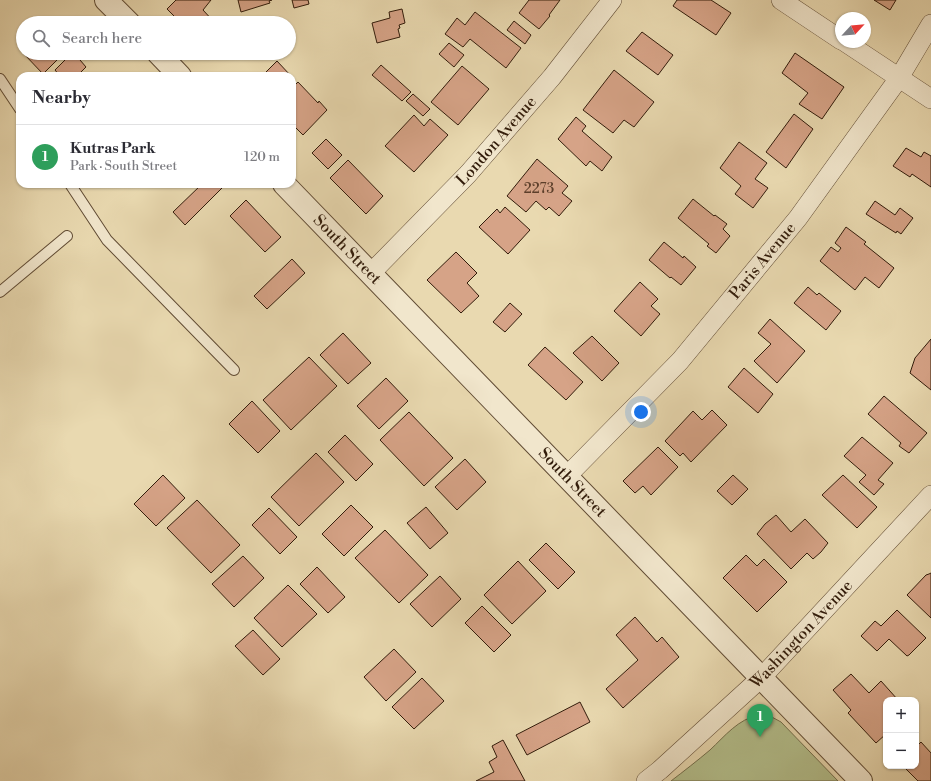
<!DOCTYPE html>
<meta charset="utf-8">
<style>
body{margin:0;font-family:"Libre Bodoni",serif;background:#f2f2f3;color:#2b2b33}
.controls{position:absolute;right:12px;bottom:12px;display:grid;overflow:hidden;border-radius:8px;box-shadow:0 1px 3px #0004}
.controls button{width:36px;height:36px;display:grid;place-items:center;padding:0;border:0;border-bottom:1px solid #e1e1e2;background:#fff;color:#2b2b33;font:20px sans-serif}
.compass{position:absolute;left:835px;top:12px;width:36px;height:36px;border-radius:50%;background:#fff;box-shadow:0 1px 3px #0004;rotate:64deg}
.you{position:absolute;left:641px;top:412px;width:14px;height:14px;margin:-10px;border:3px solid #fff;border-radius:50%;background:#1a73e8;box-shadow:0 0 0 6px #1a73e833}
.badge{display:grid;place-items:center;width:26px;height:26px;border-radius:50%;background:#db2777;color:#fff;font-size:13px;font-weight:700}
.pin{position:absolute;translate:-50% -33px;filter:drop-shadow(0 1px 2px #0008)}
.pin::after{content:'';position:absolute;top:21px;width:14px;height:12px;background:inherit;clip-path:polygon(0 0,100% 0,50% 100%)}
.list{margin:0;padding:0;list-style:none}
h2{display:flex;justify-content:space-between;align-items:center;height:52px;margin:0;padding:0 16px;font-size:17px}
h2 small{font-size:13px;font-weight:400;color:#7c7c81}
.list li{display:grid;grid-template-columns:26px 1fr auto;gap:12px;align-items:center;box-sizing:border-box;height:64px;padding:0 16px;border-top:1px solid #e1e1e2}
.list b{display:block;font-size:15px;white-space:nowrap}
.list p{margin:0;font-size:13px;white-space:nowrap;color:#7c7c81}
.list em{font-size:13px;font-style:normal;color:#7c7c81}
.icon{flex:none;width:22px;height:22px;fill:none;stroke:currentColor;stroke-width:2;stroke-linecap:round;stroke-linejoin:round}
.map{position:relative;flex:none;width:931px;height:781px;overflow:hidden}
.search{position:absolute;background:#fff;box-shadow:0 1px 3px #0004;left:16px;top:16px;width:280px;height:44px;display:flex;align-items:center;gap:10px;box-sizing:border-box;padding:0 14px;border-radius:22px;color:#7c7c81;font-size:15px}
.panel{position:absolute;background:#fff;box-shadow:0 1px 3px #0004;left:16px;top:72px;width:280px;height:116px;border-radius:12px}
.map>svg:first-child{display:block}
.green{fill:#b4c08d;stroke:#736e4c}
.building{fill:#d6a387;stroke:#321c0b}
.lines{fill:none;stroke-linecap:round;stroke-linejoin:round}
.service-casing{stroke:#604b34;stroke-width:12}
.minor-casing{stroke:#604b34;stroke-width:20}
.tertiary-casing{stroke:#604b34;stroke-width:24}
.service{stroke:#f1e6cc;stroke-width:10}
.minor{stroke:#f1e6cc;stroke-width:19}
.tertiary{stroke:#f1e6cc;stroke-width:22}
.labels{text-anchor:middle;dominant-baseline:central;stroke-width:3;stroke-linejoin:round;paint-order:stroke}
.number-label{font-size:14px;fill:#5b3e2a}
.street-label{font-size:16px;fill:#321c0b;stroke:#f1e6cc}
</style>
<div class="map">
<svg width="931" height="781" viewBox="0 0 931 781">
<rect width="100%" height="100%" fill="#e9d9b0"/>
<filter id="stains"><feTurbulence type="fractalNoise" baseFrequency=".005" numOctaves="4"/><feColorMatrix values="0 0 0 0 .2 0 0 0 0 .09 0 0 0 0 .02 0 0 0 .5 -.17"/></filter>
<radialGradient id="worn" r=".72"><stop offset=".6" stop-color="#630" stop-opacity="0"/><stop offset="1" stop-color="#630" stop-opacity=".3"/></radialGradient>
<path class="green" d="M759,715L770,716L781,722L838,781H671C684,771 697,761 710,750C725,736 738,719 759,715Z"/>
<g class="building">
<polygon points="176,0 211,0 203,10 215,23 181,23 167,9"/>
<polygon points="238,0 272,0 269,1 270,3 241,12"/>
<polygon points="292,0 308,0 309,4 294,8"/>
<polygon points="529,0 560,0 549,15 550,16 539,29 519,13"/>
<polygon points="677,0 711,0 731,13 716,35 673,6"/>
<polygon points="874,0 896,0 890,10"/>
<polygon points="402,9 405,23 399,25 400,28 398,29 400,37 377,43 372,23 390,18 389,12"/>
<polygon points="475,12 521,48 506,68 470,39 463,47 445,34 457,18 465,25"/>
<polygon points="514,21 531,35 525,44 507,30"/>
<polygon points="642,32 673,55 658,75 626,51"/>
<polygon points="449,43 464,55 454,67 439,54"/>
<polygon points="25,53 64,53 43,74 24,54"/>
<polygon points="72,53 74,53 86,67 77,76 60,76 55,70"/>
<polygon points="795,53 844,87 822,119 799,104 808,93 782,73"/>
<polygon points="277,61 291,76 262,76"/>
<polygon points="381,65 411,92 402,101 372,75"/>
<polygon points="462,66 489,89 458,125 431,102"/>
<polygon points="614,70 654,102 634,127 624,120 613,133 583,110"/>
<polygon points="298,82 318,103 319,101 327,110 303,135 296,128 292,132 292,88"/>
<polygon points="413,94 430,109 423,116 406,101"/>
<polygon points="794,114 813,129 786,168 766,152"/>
<polygon points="414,115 424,126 430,119 448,135 414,172 385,146"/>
<polygon points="576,117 586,126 582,131 612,157 602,171 590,161 586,166 558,139"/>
<polygon points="326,139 342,155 328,169 312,153"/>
<polygon points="739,142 767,163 755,179 768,188 753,208 735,194 741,186 720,168"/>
<polygon points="906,148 921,157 924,152 931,156 931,187 912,174 910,177 893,166"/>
<polygon points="537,159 568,186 562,193 572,201 559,216 549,207 546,210 536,201 526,212 507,196"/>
<polygon points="348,160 383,196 366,214 330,178"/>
<polygon points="202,184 218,184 222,188 185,225 173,212"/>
<polygon points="693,199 714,216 715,215 727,224 723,229 730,236 716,253 707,246 709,244 678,218"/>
<polygon points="246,200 281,237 265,252 230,216"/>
<polygon points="875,201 895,215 900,208 913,218 901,234 897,231 896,233 866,214"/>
<polygon points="505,207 530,230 508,254 479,227 497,209 500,213"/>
<polygon points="846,227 866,242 864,244 894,268 879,288 865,277 855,290 820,261 831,247 838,252 841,248 835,243"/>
<polygon points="664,242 683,258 684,256 696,267 681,285 671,277 670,278 649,260"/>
<polygon points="456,252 477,273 467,283 479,296 461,313 427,280"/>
<polygon points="292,259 305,273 267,309 254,296"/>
<polygon points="640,282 658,299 651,306 660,314 641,336 614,311"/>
<polygon points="808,287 817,295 819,293 841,311 826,330 794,303"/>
<polygon points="510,303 522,314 505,332 493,322"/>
<polygon points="770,319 805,351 777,383 754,361 771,344 758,333"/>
<polygon points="343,333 371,363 348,384 320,355"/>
<polygon points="592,336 619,363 602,381 573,353"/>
<polygon points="931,339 931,390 910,373 915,358"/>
<polygon points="545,347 583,382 566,400 528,365"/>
<polygon points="309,357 337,386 291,430 263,400"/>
<polygon points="744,368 773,394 758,413 728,387"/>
<polygon points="386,378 408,401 379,429 357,406"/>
<polygon points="884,396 927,433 909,453 899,446 901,443 868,414"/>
<polygon points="252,401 280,431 258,453 229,424"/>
<polygon points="712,410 727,425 691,462 683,453 680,456 665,441 693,411 702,420"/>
<polygon points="409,412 453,458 424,486 380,440"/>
<polygon points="345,435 373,464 356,481 328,452"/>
<polygon points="862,437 893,463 878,480 884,484 874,495 859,482 866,475 844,456"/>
<polygon points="658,447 678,467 651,495 643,486 635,493 623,481"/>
<polygon points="316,453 344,482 299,526 271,497"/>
<polygon points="465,459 486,482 457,510 435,487"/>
<polygon points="163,475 185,498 156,526 134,504"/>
<polygon points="733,475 748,489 732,505 717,491"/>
<polygon points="843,475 877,507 857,528 822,495"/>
<polygon points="197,500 240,545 211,573 167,528"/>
<polygon points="351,505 373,527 344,556 322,534"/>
<polygon points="426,507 448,533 430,549 407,523"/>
<polygon points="269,508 297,537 280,554 252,525"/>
<polygon points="776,515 791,532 805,519 828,543 821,552 813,559 807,553 791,569 757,534 765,524"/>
<polygon points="385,530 428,575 399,603 355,558"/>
<polygon points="546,543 575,572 558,589 529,560"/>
<polygon points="746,555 757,566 764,559 787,582 757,612 723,578"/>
<polygon points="243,556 264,578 234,607 212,584"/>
<polygon points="518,561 546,591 512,624 484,595"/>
<polygon points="317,567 345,597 328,613 300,584"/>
<polygon points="931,573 931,618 907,595 926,575 929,574"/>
<polygon points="440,576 461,599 432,627 410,604"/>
<polygon points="288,585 317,614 282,647 254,618"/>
<polygon points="482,606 511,635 494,652 465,623"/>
<polygon points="897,610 926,638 909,655 907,656 889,639 877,651 861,636 875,621 881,626"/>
<polygon points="635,617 657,642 662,637 679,657 623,708 606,689 638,660 616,635"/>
<polygon points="253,630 280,659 263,675 235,646"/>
<polygon points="394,649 416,672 386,701 364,677"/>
<polygon points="851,674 869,693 881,681 898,700 886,700 886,734 876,743 848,713 851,710 833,690"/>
<polygon points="422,678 444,701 414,729 392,707"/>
<polygon points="580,702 590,722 527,755 516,735"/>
<polygon points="503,740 525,781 476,781 494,772 489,762 497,757 492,746"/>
<polygon points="921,742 931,753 931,781 918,781 903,766 916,766 916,747"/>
</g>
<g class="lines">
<g class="service-casing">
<g id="service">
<polyline points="0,79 20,109"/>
<polyline points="70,184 107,240 234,370"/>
<polyline points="0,292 67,236"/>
</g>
</g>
<g class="minor-casing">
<g id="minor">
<polyline points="781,0 841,40"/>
<polyline points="845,42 931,99"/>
<path id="s1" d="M371,273L468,174L552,77L612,0"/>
<path id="s2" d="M567,476L680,361L798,218L899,78L931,24"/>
<path id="s3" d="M646,781L660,770L762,677L931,495"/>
</g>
</g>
<g class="tertiary-casing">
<g id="tertiary">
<polyline points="106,0 129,23"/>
<polyline points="158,53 180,76"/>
<path id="s4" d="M284,184L861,781"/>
</g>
</g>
<use href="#service" class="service"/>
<use href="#minor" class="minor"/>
<use href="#tertiary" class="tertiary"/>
</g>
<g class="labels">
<g class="number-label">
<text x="539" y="189">2273</text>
</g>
<g class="street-label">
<text stroke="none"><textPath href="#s1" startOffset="182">London Avenue</textPath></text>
<text stroke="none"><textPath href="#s4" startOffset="91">South Street</textPath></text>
<text stroke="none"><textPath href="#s2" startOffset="291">Paris Avenue</textPath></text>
<text stroke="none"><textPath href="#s4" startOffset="415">South Street</textPath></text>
<text stroke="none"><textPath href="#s3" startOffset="214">Washington Avenue</textPath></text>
</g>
</g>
<rect width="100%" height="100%" filter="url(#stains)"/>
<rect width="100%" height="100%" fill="url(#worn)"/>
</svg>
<div class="controls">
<button>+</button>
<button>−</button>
</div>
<svg class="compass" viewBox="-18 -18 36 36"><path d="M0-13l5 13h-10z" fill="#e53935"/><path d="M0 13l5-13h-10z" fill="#7c7c81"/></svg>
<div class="you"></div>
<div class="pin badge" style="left:760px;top:737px;background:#2e9e5b">1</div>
<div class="search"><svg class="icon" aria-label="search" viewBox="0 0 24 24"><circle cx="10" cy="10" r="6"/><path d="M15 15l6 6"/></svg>Search here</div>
<section class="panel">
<h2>Nearby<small></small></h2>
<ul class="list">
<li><span class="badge" style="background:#2e9e5b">1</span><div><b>Kutras Park</b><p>Park · South Street</p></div><em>120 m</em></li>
</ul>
</section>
</div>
